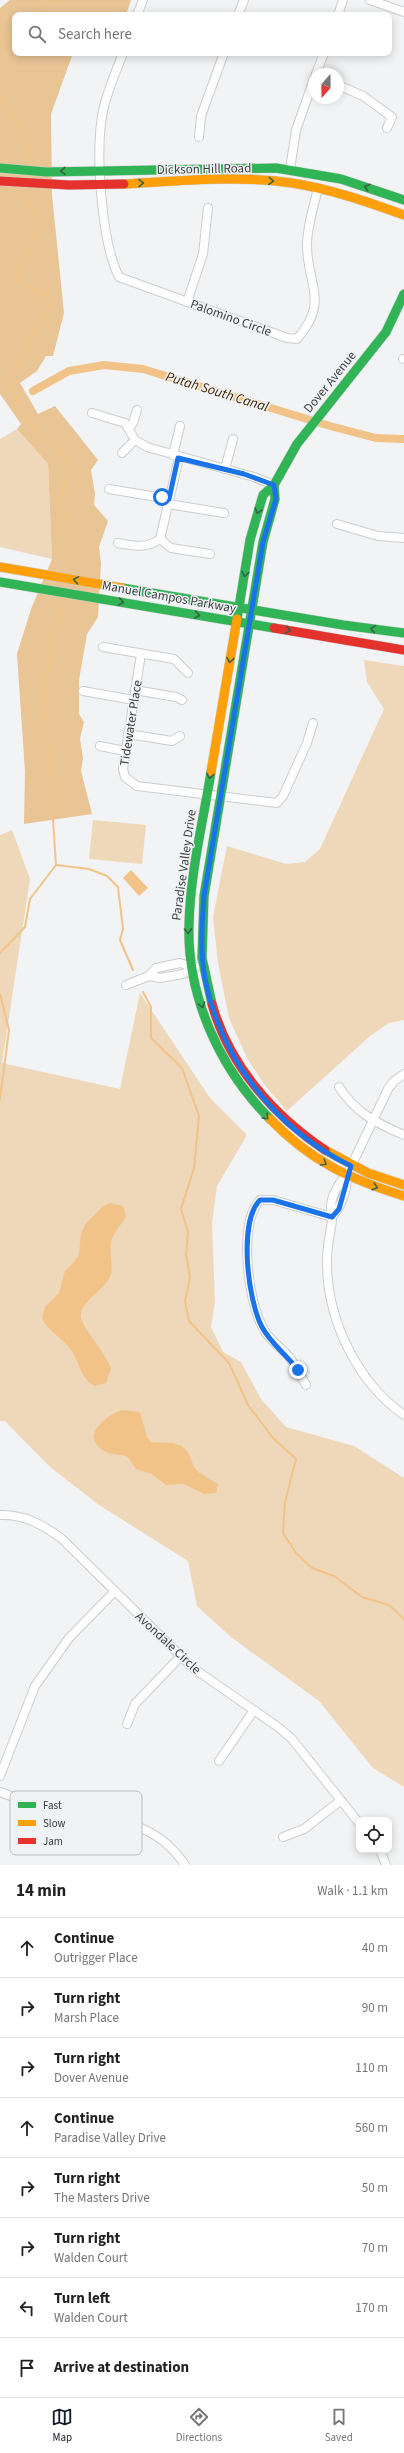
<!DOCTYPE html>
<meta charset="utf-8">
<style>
body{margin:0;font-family:"Source Sans 3",sans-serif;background:#f2f2f2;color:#222}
.controls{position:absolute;right:12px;bottom:12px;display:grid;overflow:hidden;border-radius:8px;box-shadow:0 2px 10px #0003}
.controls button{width:36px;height:36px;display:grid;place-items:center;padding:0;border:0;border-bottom:1px solid #e0e0e0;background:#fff;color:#222;font:20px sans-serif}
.compass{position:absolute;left:308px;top:68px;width:36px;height:36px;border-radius:50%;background:#fff;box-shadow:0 2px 10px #0003;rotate:200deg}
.stop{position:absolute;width:12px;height:12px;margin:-9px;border:3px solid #1a73e8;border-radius:50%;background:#fff}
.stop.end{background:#1a73e8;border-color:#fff;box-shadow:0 1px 4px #0008}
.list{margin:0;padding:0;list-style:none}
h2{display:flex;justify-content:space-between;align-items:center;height:52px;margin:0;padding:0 16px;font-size:17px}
h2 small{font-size:13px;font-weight:400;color:#767676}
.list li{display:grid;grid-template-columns:26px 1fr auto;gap:12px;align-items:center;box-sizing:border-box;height:60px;padding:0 16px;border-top:1px solid #e0e0e0}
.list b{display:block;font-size:15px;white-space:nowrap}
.list p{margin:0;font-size:13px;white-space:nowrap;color:#767676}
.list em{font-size:13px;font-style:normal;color:#767676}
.icon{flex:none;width:22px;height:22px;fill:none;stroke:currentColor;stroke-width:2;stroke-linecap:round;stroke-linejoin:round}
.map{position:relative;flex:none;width:404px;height:1865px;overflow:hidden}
.search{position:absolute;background:#fff;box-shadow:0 2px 10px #0003;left:12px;right:12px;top:12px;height:44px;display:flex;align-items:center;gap:10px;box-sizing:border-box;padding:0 14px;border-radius:8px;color:#767676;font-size:15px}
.sheet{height:532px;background:#fff}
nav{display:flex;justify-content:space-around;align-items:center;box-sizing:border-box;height:56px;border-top:1px solid #e0e0e0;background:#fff;font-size:11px;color:#767676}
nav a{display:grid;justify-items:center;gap:2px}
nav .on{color:#111827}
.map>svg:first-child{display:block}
.green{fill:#efd7b9}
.forest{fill:#e9c596}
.water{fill:#f2c388}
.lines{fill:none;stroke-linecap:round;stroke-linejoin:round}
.stream{stroke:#f2c388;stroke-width:2}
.canal{stroke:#f2c388;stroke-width:8}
.street-casing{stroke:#cccece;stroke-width:10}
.fast-casing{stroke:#cccece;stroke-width:10}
.slow-casing{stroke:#cccece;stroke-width:10}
.jam-casing{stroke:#cccece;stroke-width:10}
.street{stroke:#fdfdfd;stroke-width:8}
.fast{stroke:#30b455;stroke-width:9}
.slow{stroke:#ff9f0a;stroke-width:9}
.jam{stroke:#e5322d;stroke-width:9}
.oneway{stroke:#386145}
.route{stroke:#1a73e8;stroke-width:5}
.labels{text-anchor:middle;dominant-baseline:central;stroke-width:3;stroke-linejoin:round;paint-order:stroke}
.street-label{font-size:13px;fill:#3c3d3e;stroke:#f0f3f5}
.water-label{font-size:14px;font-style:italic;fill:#3f2500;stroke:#f0f3f5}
.key{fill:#f0f3f5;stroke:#babcbe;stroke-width:1}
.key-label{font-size:11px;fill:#3c3d3e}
</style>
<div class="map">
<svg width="404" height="1865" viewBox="0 0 404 1865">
<rect width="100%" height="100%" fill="#f1f3f4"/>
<g class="green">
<polygon points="17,429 48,464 52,559 0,547 0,439"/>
<polygon points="364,660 404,666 404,1020 389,1023 370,1036 287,1111 264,1084 247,1058 229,1018 218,963 213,917 227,846 286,864 305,862 320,849 384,709 367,682"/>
<polygon points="93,820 146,825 142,864 89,859"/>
<polygon points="12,830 30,879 2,1063 120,1089 140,993 210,1098 247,1135 217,1186 212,1223 215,1302 211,1327 223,1352 241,1362 261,1399 286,1427 354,1446 404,1478 404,1787 373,1768 319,1701 231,1637 197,1606 188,1561 99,1505 49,1466 5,1421 0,1421 0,835"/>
</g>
<polygon class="forest" points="10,0 131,0 126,15 15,15 15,53 73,53 51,114 52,195 64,313 53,356 46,356 37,371 20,383 38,414 55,406 98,460 91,470 95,494 94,505 108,521 99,547 101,563 98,617 87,634 79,680 79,714 84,722 80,739 83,758 81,771 92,814 24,824 25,772 17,654 31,609 52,559 48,464 17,429 21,424 0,394 0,8"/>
<g class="water">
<polygon points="131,870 148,888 139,896 123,878"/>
<path d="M110,1203L123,1206L126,1217C121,1225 112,1234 111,1243C109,1255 115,1268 109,1279C103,1291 78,1303 81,1318C84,1330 105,1352 111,1368L106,1383L95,1386C82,1380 79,1364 73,1353C65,1339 48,1332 42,1318L45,1307L59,1293L65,1271L74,1262L79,1254L81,1234L85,1225L102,1207Z"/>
<path d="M122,1410L140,1412L147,1437L151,1442L172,1443L182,1446L188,1452L194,1467L198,1472L218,1484L216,1493L204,1494L184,1484L166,1485L152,1474L136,1469L128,1457C120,1454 111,1455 104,1451C80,1436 105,1416 122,1410Z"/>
</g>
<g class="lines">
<g class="stream">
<polyline points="32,15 55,0"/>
<polyline points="0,42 15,30"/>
<polyline points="0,96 29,145 27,164"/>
<path d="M26,192L29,205L34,208L39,216L36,235L16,275L18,283L46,294L49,307L17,365L10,386C21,408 35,439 59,448C74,477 64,477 59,504C62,509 68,514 70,520C71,525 70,563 68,567"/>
<polyline points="56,865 89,869 107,876 118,887 123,929 120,940 133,970"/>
<polyline points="0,953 25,927 30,899 56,865 44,683 50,663 50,634 59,624 63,604"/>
<polyline points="143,992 151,1007 151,1038 182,1068 199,1116 194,1168 181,1209 188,1232 186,1255 190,1277 185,1301 189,1321 229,1363 248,1405 273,1438 296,1459 285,1502 283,1533 296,1553 312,1568 334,1576 362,1597 389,1605 404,1619"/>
<polyline points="0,994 9,1030 0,1099"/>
</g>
<polyline class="canal" points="33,391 69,371 104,365 143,369 330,426 376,438 404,439"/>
<g class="street-casing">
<g id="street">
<polyline points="370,0 404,12"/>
<polyline points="137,15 143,0"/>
<polyline points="238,15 244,0"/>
<polyline points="338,15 343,0"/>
<path d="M123,53C116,72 107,91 103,111C95,150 101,241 119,277L287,338L297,339C330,301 307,285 307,245C307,226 314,206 318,188"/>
<polyline points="316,74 324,53"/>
<polyline points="338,85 363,96 392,117 387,128"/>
<polyline points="199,137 201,116 224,53"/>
<polyline points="290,169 296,130 314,79"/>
<polyline points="187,302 203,254 208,208"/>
<polyline points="403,359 404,359"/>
<polyline points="92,413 125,423 135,440 147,447 254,477 274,485"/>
<polyline points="129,428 133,423 137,410"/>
<polyline points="122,453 135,440"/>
<polyline points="173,455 180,426"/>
<polyline points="225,469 233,439"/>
<polyline points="109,489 169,499"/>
<polyline points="168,504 224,513"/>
<polyline points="337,524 378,536 404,538"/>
<polyline points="160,539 171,548 210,554"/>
<path d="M118,543C134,546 146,549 160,539L179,458"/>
<polyline points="103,647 174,659 188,673"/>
<polyline points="141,654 123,769 125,777 137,786 277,803 283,796 307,743 313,723"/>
<polyline points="135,690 176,697 182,700"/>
<polyline points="83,691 134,700"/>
<polyline points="128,734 172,741 180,736"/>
<polyline points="100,746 125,751"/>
<polyline points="149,976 160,978 183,974 196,967"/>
<polyline points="126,985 149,976 156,968 180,963 193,967"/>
<path d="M404,1074L394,1081L388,1089L347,1175C339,1182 331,1196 331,1207C331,1211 332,1215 332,1219C331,1232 327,1245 327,1259C326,1318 356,1381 404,1415"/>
<path d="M339,1087C356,1113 376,1123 404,1135"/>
<path d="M332,1217C342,1205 347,1191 347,1175"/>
<path d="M306,1385C301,1376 296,1367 290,1358C281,1347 268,1340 262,1326C248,1300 238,1222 260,1200H273L332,1217"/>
<path d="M0,1515C24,1514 43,1525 61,1538L193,1668L278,1727L292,1739L359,1823"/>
<polyline points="127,1724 135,1704 180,1657"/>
<polyline points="219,1761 254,1710"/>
<polyline points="0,1776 35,1686 69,1638 115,1591"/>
<path d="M0,1792C22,1801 44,1808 67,1812C115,1821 155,1820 185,1865"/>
<polyline points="283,1837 304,1829 340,1801"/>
<polyline points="380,1850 386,1865"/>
</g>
</g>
<g class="fast-casing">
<g id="fast">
<polyline points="0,168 46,172 276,168 341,179 404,200"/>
<polyline points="0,582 274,628"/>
<polyline points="122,588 343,625 404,633"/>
<polyline points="237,619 250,540 263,495 274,485 297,444 386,332 404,294"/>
<path d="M211,772C203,822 190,874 189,925C187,997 220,1069 270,1119"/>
<polyline points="212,1004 202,958 204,896 263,542 275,499 274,485"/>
</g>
</g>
<g class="slow-casing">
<g id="slow">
<path d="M124,184C180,181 237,175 292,183C331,189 368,202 404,215"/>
<polyline points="0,567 122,588"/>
<polyline points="211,772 237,619"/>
<path d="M270,1119C311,1161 349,1179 404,1196"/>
<polyline points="325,1150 368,1173 404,1185"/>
</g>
</g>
<g class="jam-casing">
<g id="jam">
<polyline points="0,181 69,185 124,184"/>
<polyline points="274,628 404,650"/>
<path d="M212,1004C229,1065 273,1115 325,1150"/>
</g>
</g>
<use href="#street" class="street"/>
<use href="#fast" class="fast"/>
<use href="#slow" class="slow"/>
<use href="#jam" class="jam"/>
</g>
<defs><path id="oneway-chevron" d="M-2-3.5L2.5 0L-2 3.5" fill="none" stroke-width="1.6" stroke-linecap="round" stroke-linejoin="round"/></defs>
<g class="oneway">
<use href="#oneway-chevron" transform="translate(63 171) rotate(178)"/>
<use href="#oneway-chevron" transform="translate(271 181) rotate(3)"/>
<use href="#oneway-chevron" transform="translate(141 183) rotate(-1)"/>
<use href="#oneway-chevron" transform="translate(367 187) rotate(-160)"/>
<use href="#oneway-chevron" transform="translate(258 511) rotate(107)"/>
<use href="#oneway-chevron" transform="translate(245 574) rotate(99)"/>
<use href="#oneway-chevron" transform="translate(76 580) rotate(-170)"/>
<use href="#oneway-chevron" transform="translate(121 602) rotate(10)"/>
<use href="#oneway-chevron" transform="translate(197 615) rotate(10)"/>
<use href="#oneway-chevron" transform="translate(373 629) rotate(-172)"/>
<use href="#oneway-chevron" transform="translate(288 630) rotate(10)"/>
<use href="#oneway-chevron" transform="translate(230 660) rotate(99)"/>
<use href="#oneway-chevron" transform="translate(210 776) rotate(100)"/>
<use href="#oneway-chevron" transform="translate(188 931) rotate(89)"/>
<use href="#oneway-chevron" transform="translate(202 1005) rotate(72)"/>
<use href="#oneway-chevron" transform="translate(266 1117) rotate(46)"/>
<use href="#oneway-chevron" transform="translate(324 1163) rotate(31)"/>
<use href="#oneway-chevron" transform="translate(375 1187) rotate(19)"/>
</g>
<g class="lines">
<path class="route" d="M162,497L169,499L178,458L244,474L274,485L276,499L263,542L204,896C202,923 200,952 205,979C221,1060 277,1130 351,1166L339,1209L332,1217L273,1200H260C238,1222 248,1301 262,1327C271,1344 287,1355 298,1370"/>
</g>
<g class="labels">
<g class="street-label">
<text transform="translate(204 169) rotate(-1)">Dickson Hill Road</text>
<text transform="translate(231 318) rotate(20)">Palomino Circle</text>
<text transform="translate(330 382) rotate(-51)">Dover Avenue</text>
<text transform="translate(169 597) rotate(10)">Manuel Campos Parkway</text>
<text transform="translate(131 723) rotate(-81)">Tidewater Place</text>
<text transform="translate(184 865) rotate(-82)">Paradise Valley Drive</text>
<text transform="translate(168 1643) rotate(43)">Avondale Circle</text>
</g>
<g class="water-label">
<text transform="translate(217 392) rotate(17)">Putah South Canal</text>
</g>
</g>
<rect x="10" y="1791" width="132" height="64" rx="6" class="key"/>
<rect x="18" y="1802" width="18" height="6" fill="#30b455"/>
<rect x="18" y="1820" width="18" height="6" fill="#ff9f0a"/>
<rect x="18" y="1838" width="18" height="6" fill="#e5322d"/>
<g class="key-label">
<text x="43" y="1809">Fast</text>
<text x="43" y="1827">Slow</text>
<text x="43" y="1845">Jam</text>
</g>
</svg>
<div class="controls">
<button><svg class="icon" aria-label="locate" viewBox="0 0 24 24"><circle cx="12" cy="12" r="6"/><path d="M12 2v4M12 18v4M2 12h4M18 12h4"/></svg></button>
</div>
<svg class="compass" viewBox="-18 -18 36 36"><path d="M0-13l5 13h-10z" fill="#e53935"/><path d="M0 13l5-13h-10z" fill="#767676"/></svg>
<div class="stop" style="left:162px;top:497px"></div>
<div class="stop end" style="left:298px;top:1370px"></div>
<div class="search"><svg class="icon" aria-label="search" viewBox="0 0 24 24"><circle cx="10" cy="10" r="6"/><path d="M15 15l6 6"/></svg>Search here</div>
</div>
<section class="sheet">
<h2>14 min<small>Walk · 1.1 km</small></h2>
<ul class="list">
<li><svg class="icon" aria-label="ahead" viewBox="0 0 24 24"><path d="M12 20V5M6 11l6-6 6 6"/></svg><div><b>Continue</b><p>Outrigger Place</p></div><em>40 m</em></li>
<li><svg class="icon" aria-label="right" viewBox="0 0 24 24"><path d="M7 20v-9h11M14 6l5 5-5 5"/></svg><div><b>Turn right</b><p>Marsh Place</p></div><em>90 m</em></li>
<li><svg class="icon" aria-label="right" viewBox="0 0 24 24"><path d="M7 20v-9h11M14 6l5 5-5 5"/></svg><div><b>Turn right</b><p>Dover Avenue</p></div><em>110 m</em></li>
<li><svg class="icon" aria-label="ahead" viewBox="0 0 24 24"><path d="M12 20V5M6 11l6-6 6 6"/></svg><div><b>Continue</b><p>Paradise Valley Drive</p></div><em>560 m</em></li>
<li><svg class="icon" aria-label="right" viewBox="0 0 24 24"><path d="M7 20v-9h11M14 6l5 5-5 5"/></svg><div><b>Turn right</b><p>The Masters Drive</p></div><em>50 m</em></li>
<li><svg class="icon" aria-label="right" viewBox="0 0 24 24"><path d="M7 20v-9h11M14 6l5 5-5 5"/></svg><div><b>Turn right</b><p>Walden Court</p></div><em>70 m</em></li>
<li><svg class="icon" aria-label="left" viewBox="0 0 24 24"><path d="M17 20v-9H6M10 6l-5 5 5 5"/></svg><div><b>Turn left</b><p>Walden Court</p></div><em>170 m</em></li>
<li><svg class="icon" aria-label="arrive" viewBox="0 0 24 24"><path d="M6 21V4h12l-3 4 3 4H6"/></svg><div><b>Arrive at destination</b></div></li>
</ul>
</section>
<nav>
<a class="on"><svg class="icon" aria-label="map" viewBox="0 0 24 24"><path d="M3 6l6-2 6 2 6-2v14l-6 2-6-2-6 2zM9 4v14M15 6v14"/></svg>Map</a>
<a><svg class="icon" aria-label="directions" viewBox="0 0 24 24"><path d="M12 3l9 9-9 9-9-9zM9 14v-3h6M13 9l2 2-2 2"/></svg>Directions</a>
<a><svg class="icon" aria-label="saved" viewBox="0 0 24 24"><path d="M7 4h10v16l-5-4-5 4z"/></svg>Saved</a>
</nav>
